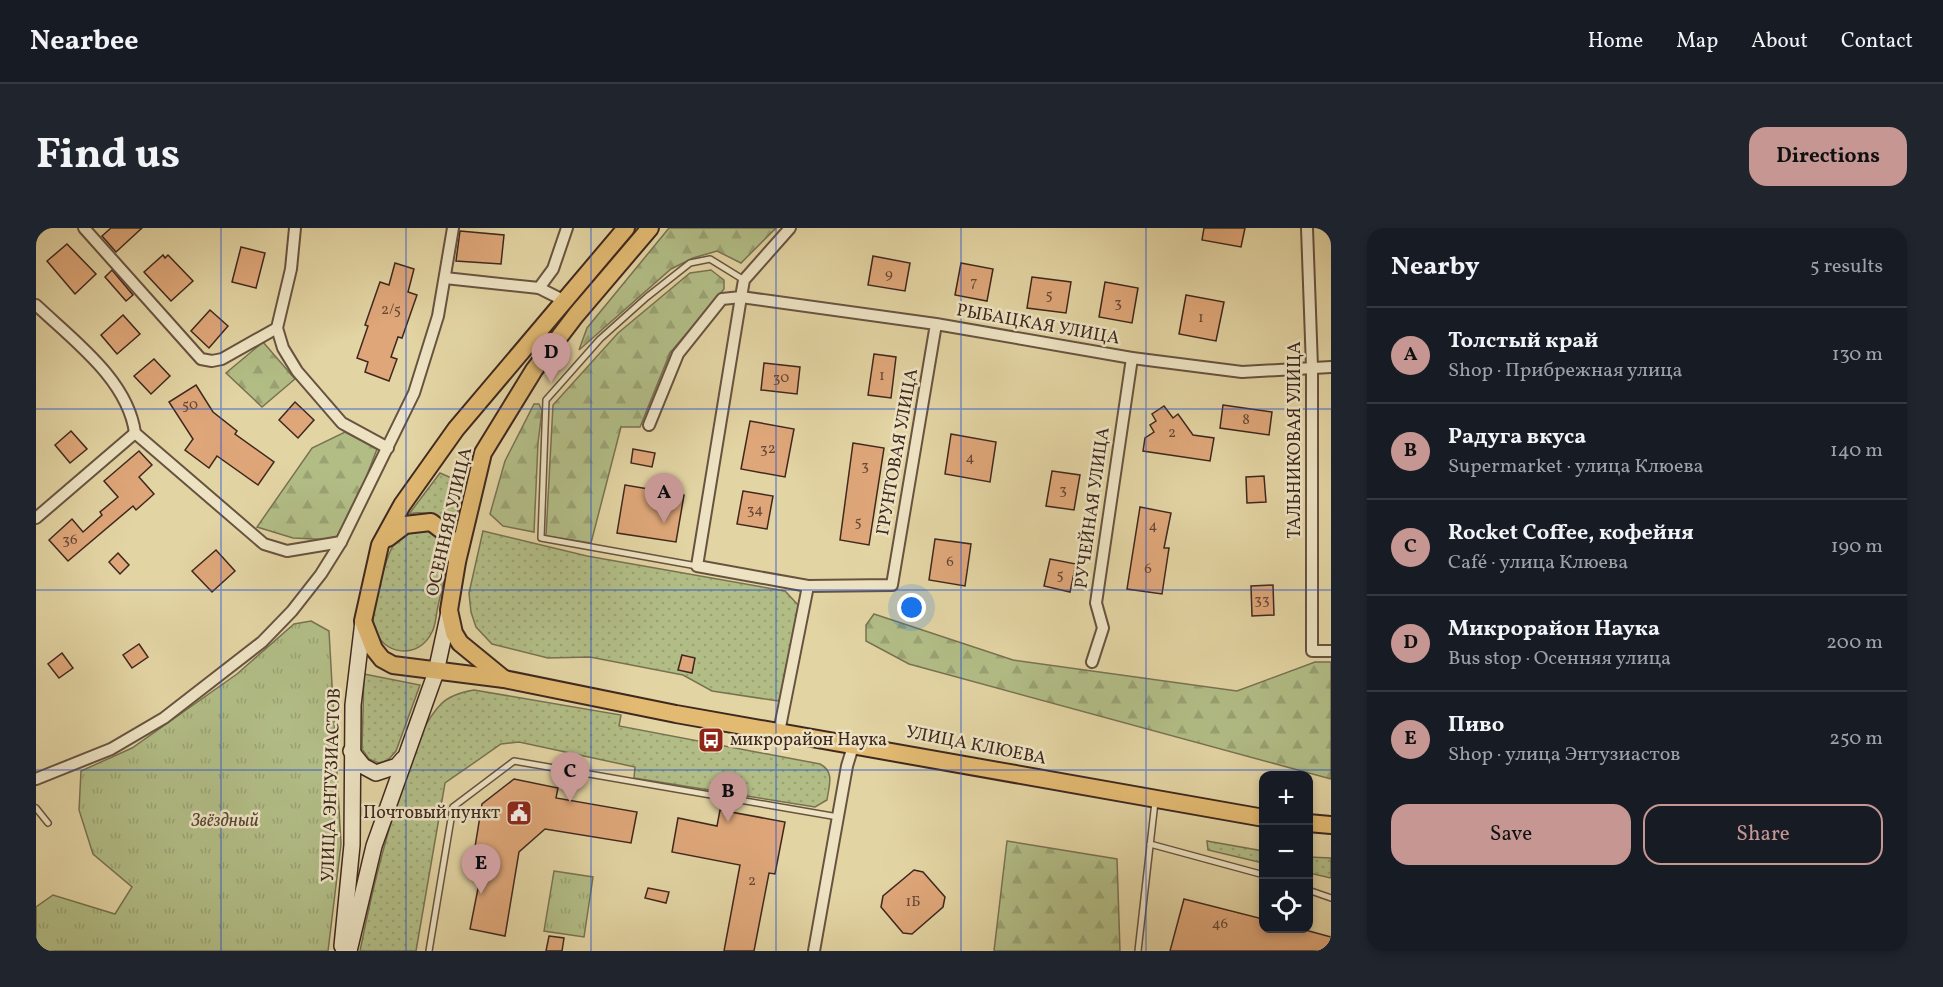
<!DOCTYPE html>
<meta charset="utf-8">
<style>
body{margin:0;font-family:Vollkorn,serif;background:#20242c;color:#f1f3f6}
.controls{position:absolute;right:18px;bottom:18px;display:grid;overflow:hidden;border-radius:12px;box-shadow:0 3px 9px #0003}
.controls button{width:54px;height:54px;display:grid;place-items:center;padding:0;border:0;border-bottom:2px solid #363941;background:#171b24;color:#f1f3f6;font:30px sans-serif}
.you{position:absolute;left:876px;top:380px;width:21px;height:21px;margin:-15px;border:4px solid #fff;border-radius:50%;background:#1a73e8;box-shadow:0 0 0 9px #1a73e833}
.badge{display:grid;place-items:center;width:39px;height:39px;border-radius:50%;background:#c59692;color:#111;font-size:20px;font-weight:700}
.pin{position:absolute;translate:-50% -50px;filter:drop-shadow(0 2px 3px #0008)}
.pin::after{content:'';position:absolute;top:32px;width:21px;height:18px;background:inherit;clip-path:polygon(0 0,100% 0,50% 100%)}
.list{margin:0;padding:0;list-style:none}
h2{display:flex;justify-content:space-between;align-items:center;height:78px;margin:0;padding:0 24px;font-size:26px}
h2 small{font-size:20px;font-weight:400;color:#9ea1a6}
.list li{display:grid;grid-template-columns:39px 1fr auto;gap:18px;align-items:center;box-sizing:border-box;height:96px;padding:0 24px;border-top:2px solid #363941}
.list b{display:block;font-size:22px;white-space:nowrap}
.list p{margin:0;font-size:20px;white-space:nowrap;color:#9ea1a6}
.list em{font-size:20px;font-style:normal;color:#9ea1a6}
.actions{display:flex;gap:12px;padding:18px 24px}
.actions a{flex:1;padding:14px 0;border:2px solid #c59692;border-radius:18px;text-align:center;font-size:21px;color:#c59692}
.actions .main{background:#c59692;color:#111}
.icon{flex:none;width:33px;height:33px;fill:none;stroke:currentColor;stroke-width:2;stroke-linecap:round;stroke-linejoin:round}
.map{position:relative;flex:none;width:1295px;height:723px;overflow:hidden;border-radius:18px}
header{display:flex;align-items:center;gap:36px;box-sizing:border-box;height:84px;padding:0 30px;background:#171b24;border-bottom:2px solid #363941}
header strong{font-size:28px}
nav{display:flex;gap:33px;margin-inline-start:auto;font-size:21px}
.intro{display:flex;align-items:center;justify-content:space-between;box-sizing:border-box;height:144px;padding:0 36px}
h1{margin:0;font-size:42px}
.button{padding:15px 27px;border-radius:18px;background:#c59692;color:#111;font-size:21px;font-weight:700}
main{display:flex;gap:36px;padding:0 36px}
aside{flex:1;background:#171b24;border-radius:18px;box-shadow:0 3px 9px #0003}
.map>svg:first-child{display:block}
.grass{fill:url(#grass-dots);stroke:#787252;stroke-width:1.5}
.forest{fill:url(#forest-firs);stroke:#787252;stroke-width:1.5}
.park{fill:url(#park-tufts);stroke:#787252;stroke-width:1.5}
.building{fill:#dfa779;stroke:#3f281f;stroke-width:1.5}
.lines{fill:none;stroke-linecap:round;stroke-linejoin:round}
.service-casing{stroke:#685340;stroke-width:8}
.minor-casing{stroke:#685340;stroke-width:14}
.secondary-casing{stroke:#3f281f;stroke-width:18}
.primary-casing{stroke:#3f281f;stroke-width:20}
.service{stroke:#ede3c3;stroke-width:5}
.minor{stroke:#ede3c3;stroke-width:10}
.secondary{stroke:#ede3c3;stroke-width:15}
.primary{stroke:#e2ba72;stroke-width:16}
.grid{fill:none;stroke:#1d4ed8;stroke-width:1.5;stroke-opacity:0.55}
.labels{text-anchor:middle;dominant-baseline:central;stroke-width:5;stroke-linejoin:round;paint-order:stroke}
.number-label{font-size:15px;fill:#674836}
.street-label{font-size:18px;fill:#3f281f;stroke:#ede3c3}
.poi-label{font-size:18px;fill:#3f281f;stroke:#ede3c3;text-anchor:start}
.park-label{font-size:18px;font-style:italic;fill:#564634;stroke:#ede3c3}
</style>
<header>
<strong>Nearbee</strong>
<nav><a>Home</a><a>Map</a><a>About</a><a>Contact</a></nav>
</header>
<div class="intro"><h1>Find us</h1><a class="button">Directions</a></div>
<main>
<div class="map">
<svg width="1295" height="723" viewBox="0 0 1295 723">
<defs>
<pattern id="grass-dots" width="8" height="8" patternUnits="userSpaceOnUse" patternTransform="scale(1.5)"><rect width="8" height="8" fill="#b2bd86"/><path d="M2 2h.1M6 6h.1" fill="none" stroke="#9aa273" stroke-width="1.8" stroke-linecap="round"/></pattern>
<pattern id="forest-firs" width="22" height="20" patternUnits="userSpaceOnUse" patternTransform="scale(1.5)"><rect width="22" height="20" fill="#b2bd86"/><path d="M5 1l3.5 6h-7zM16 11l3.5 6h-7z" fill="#9aa273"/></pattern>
<pattern id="park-tufts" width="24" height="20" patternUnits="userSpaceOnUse" patternTransform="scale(1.5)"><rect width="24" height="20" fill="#b2bd86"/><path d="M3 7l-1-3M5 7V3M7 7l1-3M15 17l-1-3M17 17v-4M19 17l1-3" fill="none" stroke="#9aa273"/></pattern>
</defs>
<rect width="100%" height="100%" fill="#e3d4a3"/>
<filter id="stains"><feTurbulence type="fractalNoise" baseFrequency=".00333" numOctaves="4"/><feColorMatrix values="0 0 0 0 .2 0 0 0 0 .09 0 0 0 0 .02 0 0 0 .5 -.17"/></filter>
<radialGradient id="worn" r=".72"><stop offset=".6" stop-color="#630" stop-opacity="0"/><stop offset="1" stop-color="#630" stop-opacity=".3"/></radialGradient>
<g class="grass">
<path d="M404,245L427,255L419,301C405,288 392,282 373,286Z"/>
<path d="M391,303L401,308C417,333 408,350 402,378C400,386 400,397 396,404C383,432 346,428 338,399C334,385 351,322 361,312C370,304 380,304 391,303Z"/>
<polygon points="447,303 551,328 749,363 763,378 747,466 742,473 676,463 647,447 554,429 512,430 456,416 440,399 435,384 433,365"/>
<polygon points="328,446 384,457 360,523 352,532 343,535 333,531 326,521"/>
<path d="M438,462L585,487L583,498L784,536C799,544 793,557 791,572L779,579L598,550L599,539L483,514L465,516L409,555L380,723H324C336,662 350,604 371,546C379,521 386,496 405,476C414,467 426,464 438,462Z"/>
<polygon points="1171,613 1227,623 1227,635 1172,622"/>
<polygon points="1273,629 1295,630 1295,650 1273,645"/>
</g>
<g class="forest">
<polygon points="633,0 740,0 705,35 681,23 657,30 635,41 543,122 551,100"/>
<polygon points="675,42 688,52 688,61 634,125 604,199 585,199 555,315 510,308 517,177 582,105 654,45"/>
<polygon points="227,114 259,151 226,179 190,145"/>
<polygon points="498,176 503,176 506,183 502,215 498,304 467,298 454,286 469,233"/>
<polygon points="309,204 341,221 323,268 299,312 257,310 221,299 276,220"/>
<polygon points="838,386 977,432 1201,463 1279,434 1295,434 1295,551 873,436 830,413 830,397"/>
<polygon points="971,613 1081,631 1084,723 958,723"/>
</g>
<g class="park">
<polygon points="275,393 293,403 305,616 292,723 0,723 0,679 17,667 79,686 96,659 57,626 43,582 45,543 96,520 201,446 258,396"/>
<polygon points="518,643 557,649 548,709 508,703"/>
</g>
<g class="building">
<polygon points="75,0 106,0 80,24 66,8"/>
<polygon points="1168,0 1209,0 1205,19 1166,12"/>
<polygon points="424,3 468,7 465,36 420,33"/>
<polygon points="31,16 60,46 39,66 11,33"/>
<polygon points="205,19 229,25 220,60 196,54"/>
<polygon points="127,27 129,30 132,27 157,53 135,73 108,44"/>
<polygon points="837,28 874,35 869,63 832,57"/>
<polygon points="359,35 378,41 372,64 381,67 366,110 362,109 355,129 361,131 353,153 329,144 332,134 321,130 332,98 329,97 344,54 353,57"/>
<polygon points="925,35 957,41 951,73 919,67"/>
<polygon points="76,42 97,67 90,73 69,49"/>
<polygon points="996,49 1035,54 1030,85 991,80"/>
<polygon points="1069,54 1102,60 1096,95 1063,89"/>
<polygon points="1150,67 1188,74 1180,113 1143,106"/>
<polygon points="174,82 192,98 173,120 155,103"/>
<polygon points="87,87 104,106 81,126 65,107"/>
<polygon points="838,126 860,129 855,170 832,167"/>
<polygon points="118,131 134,148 115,166 98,148"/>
<polygon points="728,135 764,139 761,166 725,162"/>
<polygon points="160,157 177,184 201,203 199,206 238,234 222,257 181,228 173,240 149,222 157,211 133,174"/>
<polygon points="259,174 278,192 262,210 243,192"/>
<polygon points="1187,177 1236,184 1233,207 1184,200"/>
<polygon points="1128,178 1137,190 1142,186 1157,207 1178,210 1174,233 1107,223 1109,210 1118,204 1114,197 1120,193 1116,186"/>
<polygon points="714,193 758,201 749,249 705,241"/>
<polygon points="35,203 51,221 34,235 19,217"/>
<polygon points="915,206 960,214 954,254 909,246"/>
<polygon points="817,215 848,220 833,317 804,312"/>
<polygon points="597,221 619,225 616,239 595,235"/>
<polygon points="103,223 116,237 103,249 118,266 100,282 97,278 32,333 13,312 36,291 47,304 66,287 64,284 82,269 68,253"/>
<polygon points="1016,243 1044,247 1038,282 1010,278"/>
<polygon points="1228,248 1230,274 1211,275 1210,249"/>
<polygon points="589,257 648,267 640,314 581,305"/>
<polygon points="707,263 737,268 731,301 701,296"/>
<polygon points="1104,279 1135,285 1128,320 1133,320 1126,366 1091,361"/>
<polygon points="899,311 935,316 929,358 893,352"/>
<polygon points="180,322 199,343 176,364 156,343"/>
<polygon points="82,325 93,337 84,346 73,334"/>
<polygon points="1014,331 1040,336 1034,364 1008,358"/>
<polygon points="1237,357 1238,387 1216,388 1215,358"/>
<polygon points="103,416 112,429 96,440 87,427"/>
<polygon points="26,425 37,440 23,450 12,436"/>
<polygon points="646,427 659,430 656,445 642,442"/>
<polygon points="478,551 522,560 520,570 601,584 595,615 509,601 483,624 469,708 434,701 450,620 439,619 446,576"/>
<polygon points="684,582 749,594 739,646 733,645 718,723 688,723 704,637 636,624 642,590 681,598"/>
<polygon points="878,642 887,644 909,669 907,679 876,706 867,705 845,679 847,668"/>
<polygon points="612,660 633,664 630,675 609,670"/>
<polygon points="1148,671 1227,691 1227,700 1262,700 1295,709 1295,723 1134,723"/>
<polygon points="513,708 528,710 526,723 510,723"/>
</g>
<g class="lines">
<g class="service-casing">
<g id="service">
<polyline points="661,338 505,310 510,172 564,111 611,69 654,35 674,31 708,52"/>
<polyline points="0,580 12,595"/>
<polyline points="1114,616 1228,647"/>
<polyline points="1272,662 1295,670"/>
<polyline points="393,723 417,579 478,533 802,589"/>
<polyline points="1102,723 1119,574"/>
</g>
</g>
<g class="minor-casing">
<g id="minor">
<polyline points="48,0 165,131 176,133 186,131 241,100"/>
<polyline points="259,0 255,41 241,100 247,120 261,143 306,195 352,220"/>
<polyline points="1271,0 1276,139 1276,423 1295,423"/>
<polyline points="0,1 1,0"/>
<polyline points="409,50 503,60 529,73"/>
<polyline points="503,60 517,41 531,0"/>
<path d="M0,77C37,112 92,152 99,205L228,316L251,323L305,314"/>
<polyline points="900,96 856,357 772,358 661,338 705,69 900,96 1096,130 1206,144 1295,139"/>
<polyline points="613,197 642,126 686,71 705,69 708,52 754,0"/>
<polyline points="0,290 99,205"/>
<polyline points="1056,434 1067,400 1060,375 1096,130"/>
<polyline points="743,504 772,358"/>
<polyline points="0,551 75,521 128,490 226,414 256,383 285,346 305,314 378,165 402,88 417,0"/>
<polyline points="778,723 811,538 818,515"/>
</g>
</g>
<g class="secondary-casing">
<g id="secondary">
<polyline points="315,523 327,538 340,545 361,538 367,531"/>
<polyline points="306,718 316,617 317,477 327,393"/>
<polyline points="313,723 338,618 400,444 413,384"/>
</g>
</g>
<g class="primary-casing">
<g id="primary">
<polyline points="590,0 420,201 366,277 344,317 327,393 338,421 346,431 357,437 468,451 640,486 1228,590"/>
<polyline points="352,310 369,297 395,294 412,307 421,333"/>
<polyline points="468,451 424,415 418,405 413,382 421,334 447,225 498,142 540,87 614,0"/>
<polyline points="1272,595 1295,597"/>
</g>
</g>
<use href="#service" class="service"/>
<use href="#minor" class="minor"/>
<use href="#secondary" class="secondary"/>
<use href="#primary" class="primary"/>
</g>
<path class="grid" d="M185,0V723M370,0V723M555,0V723M740,0V723M925,0V723M1110,0V723M0,181H1295M0,362H1295M0,542H1295"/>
<defs>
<g id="bus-square" transform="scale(1.35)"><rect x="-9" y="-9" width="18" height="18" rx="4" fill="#8f2418" stroke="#ede3c3"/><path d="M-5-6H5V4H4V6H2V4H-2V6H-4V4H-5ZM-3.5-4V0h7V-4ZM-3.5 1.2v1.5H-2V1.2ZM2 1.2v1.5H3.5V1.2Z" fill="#fff"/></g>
<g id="civic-square" transform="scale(1.35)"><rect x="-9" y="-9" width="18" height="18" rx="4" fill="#8f2418" stroke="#ede3c3"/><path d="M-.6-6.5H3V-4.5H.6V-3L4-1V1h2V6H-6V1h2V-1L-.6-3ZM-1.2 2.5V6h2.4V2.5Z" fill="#fff"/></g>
</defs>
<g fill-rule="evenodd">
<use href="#bus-square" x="675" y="512"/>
<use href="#civic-square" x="483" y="585"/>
</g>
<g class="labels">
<g class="number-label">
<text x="853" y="46">9</text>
<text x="938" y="54">7</text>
<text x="1013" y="67">5</text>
<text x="1082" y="75">3</text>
<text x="355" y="82">2/5</text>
<text x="1165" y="90">1</text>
<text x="846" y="148">1</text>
<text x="745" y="150">30</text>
<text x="154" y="177">50</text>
<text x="1210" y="192">8</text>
<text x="1136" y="205">2</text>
<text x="732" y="221">32</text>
<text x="934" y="230">4</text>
<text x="829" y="238">3</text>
<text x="1027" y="262">3</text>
<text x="719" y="282">34</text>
<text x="822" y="294">5</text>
<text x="1117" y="298">4</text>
<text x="34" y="312">36</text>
<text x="914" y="334">6</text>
<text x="1112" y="341">6</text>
<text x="1024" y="347">5</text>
<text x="1226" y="372">33</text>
<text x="716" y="653">2</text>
<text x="877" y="674">1Б</text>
<text x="1184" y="696">46</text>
</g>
<g class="street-label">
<text transform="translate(1002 97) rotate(10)">РЫБАЦКАЯ УЛИЦА</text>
<text transform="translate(1259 212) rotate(-90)">ТАЛЬНИКОВАЯ УЛИЦА</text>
<text transform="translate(862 224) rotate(-80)">ГРУНТОВАЯ УЛИЦА</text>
<text transform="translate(1057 280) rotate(-82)">РУЧЕЙНАЯ УЛИЦА</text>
<text transform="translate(414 294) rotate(-77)">ОСЕННЯЯ УЛИЦА</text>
<text transform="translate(940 518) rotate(11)">УЛИЦА КЛЮЕВА</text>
<text transform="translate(296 557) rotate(-88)">УЛИЦА ЭНТУЗИАСТОВ</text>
</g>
<g class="poi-label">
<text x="694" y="512">микрорайон Наука</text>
<text x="464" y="585" text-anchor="end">Почтовый пункт</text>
</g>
<g class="park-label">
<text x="189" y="593">Звёздный</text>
</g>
</g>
<rect width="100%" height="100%" filter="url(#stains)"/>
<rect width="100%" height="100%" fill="url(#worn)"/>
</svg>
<div class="controls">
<button>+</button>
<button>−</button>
<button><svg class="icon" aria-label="locate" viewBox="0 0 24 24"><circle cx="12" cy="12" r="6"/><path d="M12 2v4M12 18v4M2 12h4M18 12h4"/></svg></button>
</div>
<div class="you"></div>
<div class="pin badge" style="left:628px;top:295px">A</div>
<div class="pin badge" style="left:692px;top:594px">B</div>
<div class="pin badge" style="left:534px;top:574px">C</div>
<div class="pin badge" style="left:515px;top:155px">D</div>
<div class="pin badge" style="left:445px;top:666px">E</div>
</div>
<aside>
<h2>Nearby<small>5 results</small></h2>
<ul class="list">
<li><span class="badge">A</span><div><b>Толстый край</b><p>Shop · Прибрежная улица</p></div><em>130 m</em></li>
<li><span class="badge">B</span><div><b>Радуга вкуса</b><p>Supermarket · улица Клюева</p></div><em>140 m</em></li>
<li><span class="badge">C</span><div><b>Rocket Coffee, кофейня</b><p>Café · улица Клюева</p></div><em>190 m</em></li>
<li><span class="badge">D</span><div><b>Микрорайон Наука</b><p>Bus stop · Осенняя улица</p></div><em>200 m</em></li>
<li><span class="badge">E</span><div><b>Пиво</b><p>Shop · улица Энтузиастов</p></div><em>250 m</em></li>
</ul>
<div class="actions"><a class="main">Save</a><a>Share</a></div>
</aside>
</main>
